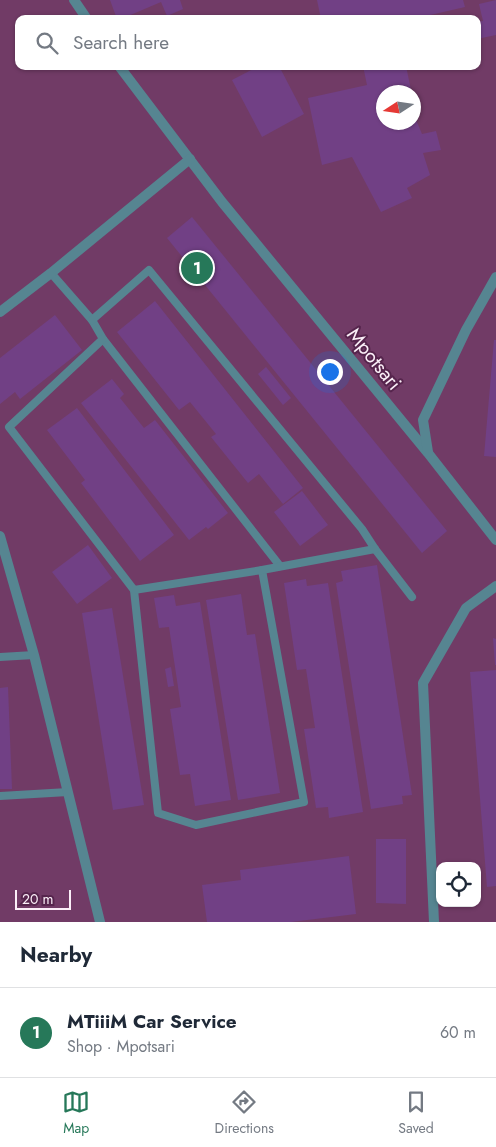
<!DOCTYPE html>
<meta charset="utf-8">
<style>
body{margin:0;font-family:Jost,sans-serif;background:#f6f6f7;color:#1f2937}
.controls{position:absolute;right:15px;bottom:15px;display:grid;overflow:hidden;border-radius:10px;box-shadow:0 1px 4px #0004}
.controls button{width:45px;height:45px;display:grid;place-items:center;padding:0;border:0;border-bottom:1px solid #e0e1e3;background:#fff;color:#1f2937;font:25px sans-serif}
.compass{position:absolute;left:376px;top:85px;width:45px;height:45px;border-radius:50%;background:#fff;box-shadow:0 1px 4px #0004;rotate:258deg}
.scale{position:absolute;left:15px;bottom:12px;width:56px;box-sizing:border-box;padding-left:5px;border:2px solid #fbeff8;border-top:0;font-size:14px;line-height:18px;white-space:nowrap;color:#fbeff8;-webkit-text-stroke:4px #56254d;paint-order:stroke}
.you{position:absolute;left:329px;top:371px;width:18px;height:18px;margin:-12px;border:4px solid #fff;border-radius:50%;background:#1a73e8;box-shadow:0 0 0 8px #1a73e833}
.badge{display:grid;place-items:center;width:32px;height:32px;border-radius:50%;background:#267859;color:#fff;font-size:16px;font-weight:700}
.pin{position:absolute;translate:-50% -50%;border:2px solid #fff;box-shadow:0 1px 5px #0006}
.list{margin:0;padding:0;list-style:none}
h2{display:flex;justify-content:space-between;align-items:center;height:65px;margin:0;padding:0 20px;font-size:21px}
h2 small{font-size:16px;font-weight:400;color:#747a83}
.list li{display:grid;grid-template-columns:32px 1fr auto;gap:15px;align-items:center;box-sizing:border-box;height:90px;padding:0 20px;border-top:1px solid #e0e1e3}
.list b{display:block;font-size:19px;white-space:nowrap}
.list p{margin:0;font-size:16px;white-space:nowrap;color:#747a83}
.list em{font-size:16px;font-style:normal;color:#747a83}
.icon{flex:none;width:28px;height:28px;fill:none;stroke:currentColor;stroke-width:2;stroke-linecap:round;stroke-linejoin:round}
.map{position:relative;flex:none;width:496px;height:922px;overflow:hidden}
.search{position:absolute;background:#fff;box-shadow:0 1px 4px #0004;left:15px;right:15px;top:15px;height:55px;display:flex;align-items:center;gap:12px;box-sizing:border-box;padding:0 18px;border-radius:10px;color:#747a83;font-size:19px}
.sheet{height:155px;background:#fff}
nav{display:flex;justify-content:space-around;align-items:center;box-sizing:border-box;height:70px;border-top:1px solid #e0e1e3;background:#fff;font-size:14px;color:#747a83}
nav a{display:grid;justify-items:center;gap:2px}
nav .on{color:#267859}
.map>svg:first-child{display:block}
.built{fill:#713b66;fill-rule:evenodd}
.building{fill:#714085}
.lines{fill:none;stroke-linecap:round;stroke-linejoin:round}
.service{stroke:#568591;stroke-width:8}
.minor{stroke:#568591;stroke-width:10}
.labels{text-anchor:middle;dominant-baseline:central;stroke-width:4;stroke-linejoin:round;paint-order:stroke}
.street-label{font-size:20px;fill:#fbeff8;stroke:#56254d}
</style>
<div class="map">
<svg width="496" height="922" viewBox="0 0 496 922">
<rect width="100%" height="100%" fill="#623058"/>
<path class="built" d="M0,0H496V922H0ZM19,19H477V66H19ZM384,92H414V122H384ZM440,866H477V903H440Z"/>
<g class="building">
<polygon points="110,0 180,0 183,9 167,16 161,2 121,19 117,19"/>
<polygon points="317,0 463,0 465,7 413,19 321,19"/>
<polygon points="496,0 496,35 477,39 477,22 483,21 479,4"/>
<polygon points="259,66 279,66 304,114 262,137 232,80"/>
<polygon points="363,66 406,66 411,90 399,92 384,92 384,122 414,122 414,115 422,134 436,131 441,150 423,153 430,175 407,188 412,198 381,212 352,157 322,165 308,98 367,85"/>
<polygon points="192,217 447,531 422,553 167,238"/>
<polygon points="155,301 303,488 283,504 259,474 248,483 211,437 216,434 190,402 179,410 117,332"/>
<polygon points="55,315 82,350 20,399 15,392 0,404 0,358"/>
<polygon points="494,340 496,340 496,457 484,456"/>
<polygon points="266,367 291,398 283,405 258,374"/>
<polygon points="112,379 124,394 120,398 144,428 155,420 228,513 208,529 206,527 189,540 81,403"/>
<polygon points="77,408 174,535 140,561 81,483 85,480 47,430"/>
<polygon points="302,491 328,525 300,546 274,512"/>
<polygon points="88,545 112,578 77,604 52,572"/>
<polygon points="377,565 412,795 402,796 403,804 371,809 336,583 343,581 341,571"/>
<polygon points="306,579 307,586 328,583 363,812 329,818 328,807 316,808 304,729 315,728 306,669 297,670 284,583"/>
<polygon points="241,594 247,635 255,634 280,793 238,800 206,600"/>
<polygon points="174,595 176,606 200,602 231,800 195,806 190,774 180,775 170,709 181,707 169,627 159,628 154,598"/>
<polygon points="112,608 144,805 113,810 82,613"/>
<polygon points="493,638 496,639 496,665 495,665"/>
<polygon points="171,667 174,686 168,687 165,669"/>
<polygon points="496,670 496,886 487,887 470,672"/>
<polygon points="8,687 12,789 0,789 0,688"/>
<polygon points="376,839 406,839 406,904 376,903"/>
<polygon points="349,856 356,914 291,922 207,922 202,885 241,880 240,870"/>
</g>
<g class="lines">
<g class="service">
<polyline points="51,273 92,320 103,339 280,566"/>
<polyline points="92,320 149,270 362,529 375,549 412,597"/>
<polyline points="103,339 9,427 134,590 158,813 196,825 304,802 262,570"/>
<polyline points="134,590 262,570 375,549"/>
<polyline points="0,657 34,655"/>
<polyline points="0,796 68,792"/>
</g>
<g class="minor">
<polyline points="74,0 87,19"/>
<polyline points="119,66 222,202 428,453 496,540"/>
<polyline points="0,312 51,273 190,159"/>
<polyline points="428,452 423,420 466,330 496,277"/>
<polyline points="0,536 34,655 100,922"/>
<polyline points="434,922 423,683 466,608 496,586"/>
</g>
</g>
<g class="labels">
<g class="street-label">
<text transform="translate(374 359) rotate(51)">Mpotsari</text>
</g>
</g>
</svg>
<div class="controls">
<button><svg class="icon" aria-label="locate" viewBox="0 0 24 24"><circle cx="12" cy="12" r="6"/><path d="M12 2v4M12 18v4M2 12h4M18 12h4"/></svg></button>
</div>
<svg class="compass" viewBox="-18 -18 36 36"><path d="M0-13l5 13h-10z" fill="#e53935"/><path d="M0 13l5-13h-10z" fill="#747a83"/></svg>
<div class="scale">20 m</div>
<div class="you"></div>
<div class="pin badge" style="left:197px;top:268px">1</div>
<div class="search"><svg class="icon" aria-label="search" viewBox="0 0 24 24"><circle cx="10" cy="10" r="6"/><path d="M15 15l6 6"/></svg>Search here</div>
</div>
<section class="sheet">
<h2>Nearby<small></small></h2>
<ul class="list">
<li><span class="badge">1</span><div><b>MTiiiM Car Service</b><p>Shop · Mpotsari</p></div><em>60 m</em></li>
</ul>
</section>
<nav>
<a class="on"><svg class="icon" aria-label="map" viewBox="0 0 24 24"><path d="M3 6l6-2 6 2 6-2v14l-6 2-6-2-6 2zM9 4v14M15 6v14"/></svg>Map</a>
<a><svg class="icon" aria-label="directions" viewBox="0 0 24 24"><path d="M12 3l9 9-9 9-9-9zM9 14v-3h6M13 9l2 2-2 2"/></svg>Directions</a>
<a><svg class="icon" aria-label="saved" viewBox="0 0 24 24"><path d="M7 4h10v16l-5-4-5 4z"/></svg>Saved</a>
</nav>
